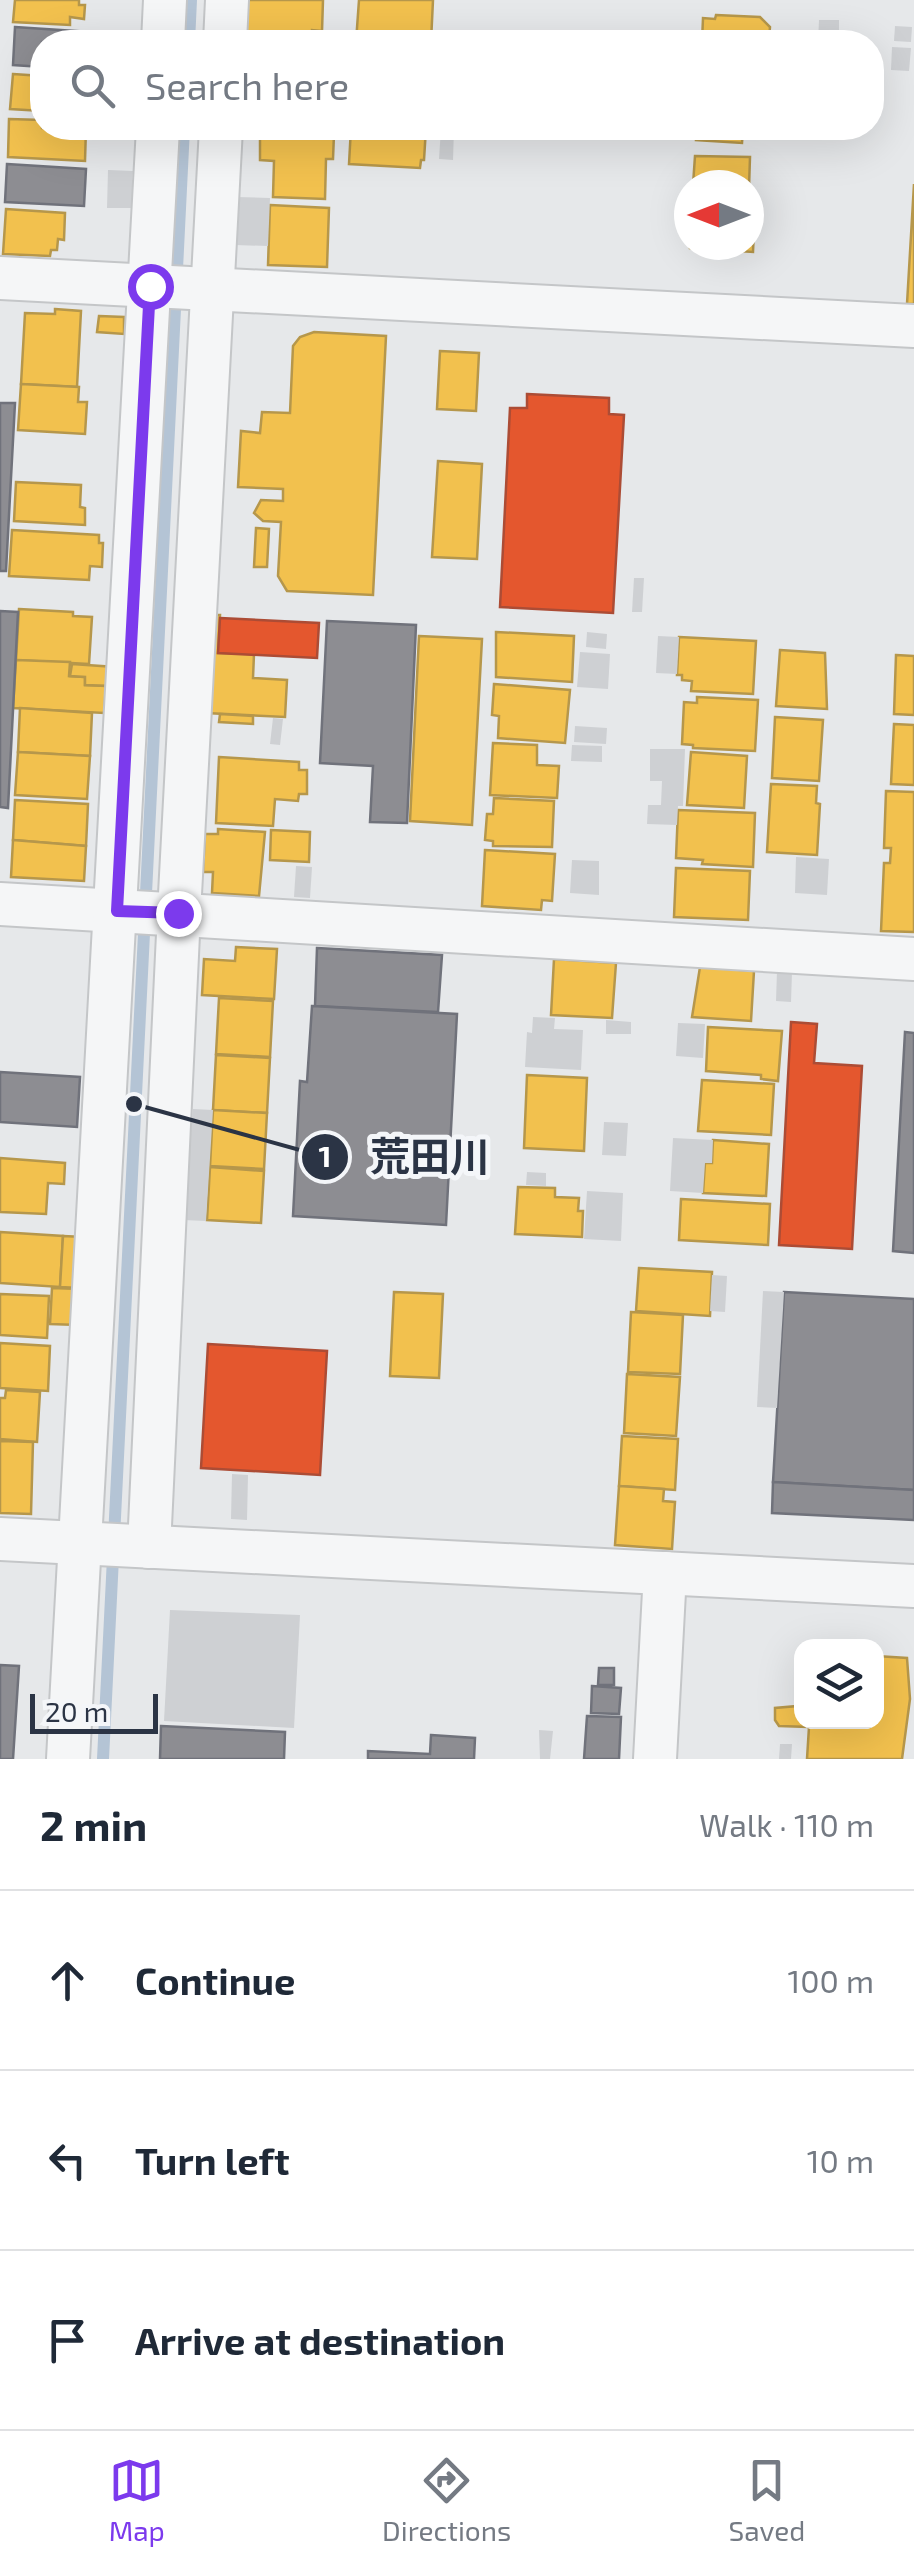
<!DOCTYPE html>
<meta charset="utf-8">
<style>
body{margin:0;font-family:"Exo 2","Noto Sans JP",sans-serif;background:#f2f2f3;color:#1f2937}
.controls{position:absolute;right:30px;bottom:30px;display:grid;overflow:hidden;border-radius:20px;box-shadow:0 10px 40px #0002}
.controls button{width:90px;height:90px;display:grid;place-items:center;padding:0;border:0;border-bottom:2px solid #e0e1e3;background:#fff;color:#1f2937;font:50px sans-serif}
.compass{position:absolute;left:674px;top:170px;width:90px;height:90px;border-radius:50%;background:#fff;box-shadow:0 10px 40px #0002;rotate:270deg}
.scale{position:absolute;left:30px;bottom:25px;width:128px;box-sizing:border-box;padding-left:10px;border:5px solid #2b3445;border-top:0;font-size:28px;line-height:35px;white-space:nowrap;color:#2b3445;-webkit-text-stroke:8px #f4f6f9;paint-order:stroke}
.stop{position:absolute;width:30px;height:30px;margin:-22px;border:8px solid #7c3aed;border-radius:50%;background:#fff}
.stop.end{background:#7c3aed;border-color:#fff;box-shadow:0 2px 10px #0008}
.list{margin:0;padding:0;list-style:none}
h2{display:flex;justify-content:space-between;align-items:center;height:130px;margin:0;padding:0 40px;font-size:42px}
h2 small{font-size:32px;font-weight:400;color:#747a83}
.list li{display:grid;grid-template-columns:65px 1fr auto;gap:30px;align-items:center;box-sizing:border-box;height:180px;padding:0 40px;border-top:2px solid #e0e1e3}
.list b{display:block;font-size:38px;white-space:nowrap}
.list em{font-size:32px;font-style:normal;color:#747a83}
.icon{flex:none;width:55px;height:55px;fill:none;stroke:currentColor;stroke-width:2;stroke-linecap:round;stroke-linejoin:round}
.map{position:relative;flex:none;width:914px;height:1759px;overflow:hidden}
.search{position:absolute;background:#fff;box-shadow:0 10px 40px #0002;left:30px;right:30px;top:30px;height:110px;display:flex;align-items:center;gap:25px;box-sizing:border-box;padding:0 35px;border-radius:40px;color:#747a83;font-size:38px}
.sheet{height:670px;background:#fff}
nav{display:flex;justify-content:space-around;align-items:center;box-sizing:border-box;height:140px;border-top:2px solid #e0e1e3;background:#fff;font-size:28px;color:#747a83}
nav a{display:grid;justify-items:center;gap:5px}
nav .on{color:#7c3aed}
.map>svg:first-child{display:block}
.homes{fill:#f2c14e;stroke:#b6974b;stroke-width:2.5}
.shops{fill:#e4572e;stroke:#ac4c35;stroke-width:2.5}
.industry{fill:#8d8d92;stroke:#70727b;stroke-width:2.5}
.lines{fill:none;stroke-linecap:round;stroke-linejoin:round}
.stream{stroke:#b4c4d5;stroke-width:12}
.building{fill:#ced0d3}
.minor-casing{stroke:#c4c6c8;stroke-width:46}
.minor{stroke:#f5f6f7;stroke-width:42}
.route{stroke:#7c3aed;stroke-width:12}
.leader{fill:none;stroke:#2b3445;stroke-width:4}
.callout-dot{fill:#2b3445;stroke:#f4f6f9;stroke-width:4}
.mark-label{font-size:30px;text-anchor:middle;font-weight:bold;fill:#fff}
.callout-label{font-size:40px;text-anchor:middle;font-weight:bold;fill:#2b3445;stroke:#f4f6f9;stroke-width:10;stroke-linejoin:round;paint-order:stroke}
</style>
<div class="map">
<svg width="914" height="1759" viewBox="0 0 914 1759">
<rect width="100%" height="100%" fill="#e6e8ea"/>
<g class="homes">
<polygon points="15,0 79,0 79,5 85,5 84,19 70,17 70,25 13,22"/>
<polygon points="246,0 323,0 322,31 312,30 311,42 244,41"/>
<polygon points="359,0 433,0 431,42 356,42"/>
<polygon points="716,15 760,17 770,27 769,39 764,42 702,42 703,18 715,19"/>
<polygon points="13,74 42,76 42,111 10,109"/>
<polygon points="9,119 42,120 42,128 86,128 85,161 8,157"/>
<polygon points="351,128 426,128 424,160 421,160 420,168 349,164"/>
<polygon points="697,128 743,128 742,143 696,140"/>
<polygon points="260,132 334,134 333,159 326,159 325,199 273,197 274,161 260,160"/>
<polygon points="695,156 750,157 749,188 749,185 693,185"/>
<polygon points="914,184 914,304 907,304"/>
<polygon points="749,204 755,205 753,252 690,248 690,245 749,245"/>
<polygon points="270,205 329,208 327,267 268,265"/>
<polygon points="6,209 65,213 64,240 58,239 57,250 51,250 50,256 3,254"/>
<polygon points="55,309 81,311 77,387 21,384 25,313 55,314"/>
<polygon points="99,316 124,317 124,334 97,332"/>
<polygon points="314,332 386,336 373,595 287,591 278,576 281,522 263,521 254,513 261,500 283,501 283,489 238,487 241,431 260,433 262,412 290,413 293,346 300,337"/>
<polygon points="440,351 479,353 476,411 437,409"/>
<polygon points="21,384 79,387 78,402 87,402 85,434 18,430"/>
<polygon points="438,461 482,464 477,559 432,557"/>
<polygon points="16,482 81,485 80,507 85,508 85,525 14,521"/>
<polygon points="256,528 269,529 267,567 254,567"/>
<polygon points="12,530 99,535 99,543 103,543 102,567 90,566 89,580 9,576"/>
<polygon points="19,609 73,612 73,616 92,617 89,664 16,660"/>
<polygon points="211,615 220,615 218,653 254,654 253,678 287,680 285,717 206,713"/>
<polygon points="496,632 574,636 572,682 496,677"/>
<polygon points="419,636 482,639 472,825 410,821"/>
<polygon points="679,637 756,641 753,694 691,691 692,681 682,680 682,675 677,675"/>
<polygon points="780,650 825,653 827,709 776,706"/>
<polygon points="896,655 914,656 914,715 894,714"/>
<polygon points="16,660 70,662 69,676 85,677 85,685 106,686 104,713 13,708"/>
<polygon points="72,664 115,667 114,686 85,685 85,677 70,676"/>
<polygon points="494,684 570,690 565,743 498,738 499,716 492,715"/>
<polygon points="697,697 758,700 755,751 693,748 693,745 682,744 684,702 697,703"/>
<polygon points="20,708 92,713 90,756 18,752"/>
<polygon points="220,714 253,716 253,724 219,722"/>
<polygon points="775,717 823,720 819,781 772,778"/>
<polygon points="894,724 914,725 914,785 891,784"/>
<polygon points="493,743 537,745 537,765 559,766 557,798 490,795"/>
<polygon points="18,752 90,756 87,799 15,795"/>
<polygon points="691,752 747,756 744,808 687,805"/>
<polygon points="219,757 299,762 299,770 307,770 307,794 299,794 298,801 275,799 273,826 216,823"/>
<polygon points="771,784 817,786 816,803 820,804 817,855 767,852"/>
<polygon points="886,791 914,792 914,932 881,931 884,863 890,863 891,848 884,848"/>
<polygon points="494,798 554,801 552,847 493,846 493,841 485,840 487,814 493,814"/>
<polygon points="15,800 88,804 86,846 13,840"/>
<polygon points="678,810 755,813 753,867 702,864 703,860 676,858"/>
<polygon points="218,829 265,832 259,896 212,893 213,872 203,872 205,834 218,834"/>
<polygon points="271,830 310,832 309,862 270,860"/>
<polygon points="13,840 86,846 84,881 11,877"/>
<polygon points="485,850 555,854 552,901 542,900 541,910 482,906"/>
<polygon points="676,868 750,871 748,920 674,917"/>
<polygon points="236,947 277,949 274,999 202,995 204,959 235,961"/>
<polygon points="554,959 616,963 612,1018 551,1015"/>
<polygon points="700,967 754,971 751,1021 692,1017"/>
<polygon points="219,998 273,1001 270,1057 216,1054"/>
<polygon points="708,1027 782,1031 778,1081 761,1079 761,1075 706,1071"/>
<polygon points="216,1055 270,1058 267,1113 213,1110"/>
<polygon points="527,1075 587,1078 584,1151 524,1148"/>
<polygon points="702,1080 774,1084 771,1135 698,1131"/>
<polygon points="213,1110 267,1113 264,1169 210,1166"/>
<polygon points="713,1140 769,1144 766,1196 703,1193 705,1163 712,1163"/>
<polygon points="0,1158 65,1163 64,1184 48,1183 46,1214 0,1212"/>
<polygon points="210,1167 264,1171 261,1223 207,1220"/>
<polygon points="518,1187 555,1188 555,1197 579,1198 578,1211 583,1211 582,1237 515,1234"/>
<polygon points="681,1199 770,1204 768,1245 679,1240"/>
<polygon points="0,1232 63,1236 60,1287 0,1283"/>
<polygon points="63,1236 83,1237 80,1288 60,1287"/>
<polygon points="639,1268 712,1272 710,1316 636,1311"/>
<polygon points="52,1288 80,1289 78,1325 50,1324"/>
<polygon points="394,1292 443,1294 439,1378 390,1376"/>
<polygon points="0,1294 49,1296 47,1338 0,1335"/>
<polygon points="631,1312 683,1315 680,1374 628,1372"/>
<polygon points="0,1343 50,1346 48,1391 0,1388"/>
<polygon points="627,1374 680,1377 676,1436 624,1433"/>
<polygon points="6,1390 40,1392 37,1442 0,1439 0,1398 5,1398"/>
<polygon points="622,1436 678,1439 675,1490 619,1486"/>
<polygon points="0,1441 33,1442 31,1514 0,1513"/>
<polygon points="619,1486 664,1489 663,1501 675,1502 672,1549 615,1545"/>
<polygon points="876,1656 907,1658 910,1699 902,1759 807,1759 809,1727 779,1726 775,1720 775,1708 797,1706 797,1692 802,1692 802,1721 876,1721"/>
</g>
<g class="shops">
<polygon points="527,394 609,398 609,414 624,415 613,613 500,607 510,408 527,408"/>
<polygon points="220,618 319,623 317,658 218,653"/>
<polygon points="791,1022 817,1024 814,1063 862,1066 852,1249 779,1245"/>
<polygon points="208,1344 327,1351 320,1475 201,1468"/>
</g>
<g class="industry">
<polygon points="15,27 90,32 90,42 42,42 42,67 13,65"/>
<polygon points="7,164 86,169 84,206 5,202"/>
<polygon points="0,403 15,403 6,571 0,571"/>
<polygon points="0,611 18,612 8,808 0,807"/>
<polygon points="327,621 416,625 407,823 370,822 373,766 320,763"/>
<polygon points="317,948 442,955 438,1012 315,1006"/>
<polygon points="312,1006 457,1014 446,1225 293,1216 300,1081 307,1082"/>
<polygon points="905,1032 914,1033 914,1253 893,1251"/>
<polygon points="0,1072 80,1077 77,1127 0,1122"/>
<polygon points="784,1292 914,1299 914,1490 773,1482"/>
<polygon points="773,1482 914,1490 914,1520 772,1513"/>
<polygon points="0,1665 19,1666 13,1759 0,1759"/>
<polygon points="599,1668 614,1668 614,1685 598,1685"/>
<polygon points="592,1686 621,1688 619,1714 591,1713"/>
<polygon points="587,1716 621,1717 619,1759 584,1759"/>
<polygon points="161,1726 285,1732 284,1759 160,1759"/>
<polygon points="431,1735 475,1738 474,1759 368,1759 368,1751 430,1754"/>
</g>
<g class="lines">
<g class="stream">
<polyline points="189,42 191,0"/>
<polyline points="103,1759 184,128"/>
</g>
</g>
<g class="building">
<polygon points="819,20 839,20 839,42 818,42"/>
<polygon points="895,26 912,27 911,42 894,41"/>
<polygon points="892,47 911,48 909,71 891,70"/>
<polygon points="441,128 454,128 453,160 439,159"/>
<polygon points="108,170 133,171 132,180 139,181 139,199 132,199 132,208 107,208"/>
<polygon points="236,197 270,198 268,246 235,245"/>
<polygon points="634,578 644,578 642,612 632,612"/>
<polygon points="587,632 607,634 606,649 586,647"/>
<polygon points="658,636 679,637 677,674 656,673"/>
<polygon points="580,652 610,654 608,689 577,687"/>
<polygon points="273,718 283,719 280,745 270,744"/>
<polygon points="575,726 607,728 606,744 574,742"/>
<polygon points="572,745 602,746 602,762 571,761"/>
<polygon points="650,749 685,749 683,806 678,806 677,825 647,824 648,805 661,805 662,781 650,781"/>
<polygon points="796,857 829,859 827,895 795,893"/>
<polygon points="572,860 599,861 599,895 570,893"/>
<polygon points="296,866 312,867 310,898 294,897"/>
<polygon points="777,971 792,972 791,1002 776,1001"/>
<polygon points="533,1017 555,1018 554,1029 583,1030 581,1070 525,1067 527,1032 532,1033"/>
<polygon points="606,1020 631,1022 631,1034 606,1034"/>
<polygon points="678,1023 705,1024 703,1058 676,1056"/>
<polygon points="193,1109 213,1110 206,1221 183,1220"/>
<polygon points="604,1122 628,1123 626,1156 602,1155"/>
<polygon points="673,1138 713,1140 712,1163 705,1163 703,1193 670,1191"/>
<polygon points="527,1172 546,1173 546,1186 526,1185"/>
<polygon points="587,1191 623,1193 621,1241 584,1239"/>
<polygon points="712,1275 727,1276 725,1312 710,1311"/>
<polygon points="763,1291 784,1292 777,1408 757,1407"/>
<polygon points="232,1474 248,1475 247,1520 231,1519"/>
<polygon points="170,1610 300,1615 294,1728 164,1721"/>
<polygon points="539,1730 553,1731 550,1759 540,1759"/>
<polygon points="780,1744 792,1744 791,1759 779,1759"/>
</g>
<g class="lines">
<g class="minor-casing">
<g id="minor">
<polyline points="163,42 165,0"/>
<polyline points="225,42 227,0"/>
<polyline points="0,278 914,326"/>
<polyline points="0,904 914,959"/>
<polyline points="0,1539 914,1586"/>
<polyline points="149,1547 179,913 221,128"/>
<polyline points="68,1759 158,128"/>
<polyline points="655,1759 665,1573"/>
</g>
</g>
<use href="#minor" class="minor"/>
</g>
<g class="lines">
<polyline class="route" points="150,286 117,911 178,913"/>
</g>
<path class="leader" d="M134 1104L325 1157"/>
<g class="callout-dot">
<circle cx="134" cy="1104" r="10"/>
<circle cx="325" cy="1157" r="25"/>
</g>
<g class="mark-label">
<text x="325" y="1167">1</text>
</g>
<g class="callout-label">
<text x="430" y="1171">荒田川</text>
</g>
</svg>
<div class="controls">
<button><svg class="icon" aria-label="layers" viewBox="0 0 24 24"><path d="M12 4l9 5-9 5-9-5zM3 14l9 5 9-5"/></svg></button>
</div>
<svg class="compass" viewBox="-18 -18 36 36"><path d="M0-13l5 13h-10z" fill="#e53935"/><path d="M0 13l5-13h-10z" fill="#747a83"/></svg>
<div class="scale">20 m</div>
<div class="stop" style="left:150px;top:286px"></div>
<div class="stop end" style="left:178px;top:913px"></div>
<div class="search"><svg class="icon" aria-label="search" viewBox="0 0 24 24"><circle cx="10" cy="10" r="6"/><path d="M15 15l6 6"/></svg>Search here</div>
</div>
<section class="sheet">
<h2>2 min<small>Walk · 110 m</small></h2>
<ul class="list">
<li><svg class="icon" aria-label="ahead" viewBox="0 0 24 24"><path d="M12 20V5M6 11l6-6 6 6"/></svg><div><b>Continue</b></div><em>100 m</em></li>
<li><svg class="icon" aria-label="left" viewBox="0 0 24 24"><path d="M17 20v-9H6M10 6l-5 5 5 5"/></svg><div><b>Turn left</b></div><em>10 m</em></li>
<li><svg class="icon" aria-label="arrive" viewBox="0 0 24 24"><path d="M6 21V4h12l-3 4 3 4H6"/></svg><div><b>Arrive at destination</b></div></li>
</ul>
</section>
<nav>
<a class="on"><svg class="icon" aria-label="map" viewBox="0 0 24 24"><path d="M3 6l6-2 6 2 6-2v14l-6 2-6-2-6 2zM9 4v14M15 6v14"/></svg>Map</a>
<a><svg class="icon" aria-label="directions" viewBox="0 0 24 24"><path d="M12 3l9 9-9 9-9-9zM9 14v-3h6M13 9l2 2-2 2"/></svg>Directions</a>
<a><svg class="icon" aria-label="saved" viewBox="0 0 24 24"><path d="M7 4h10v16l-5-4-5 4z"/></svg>Saved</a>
</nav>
